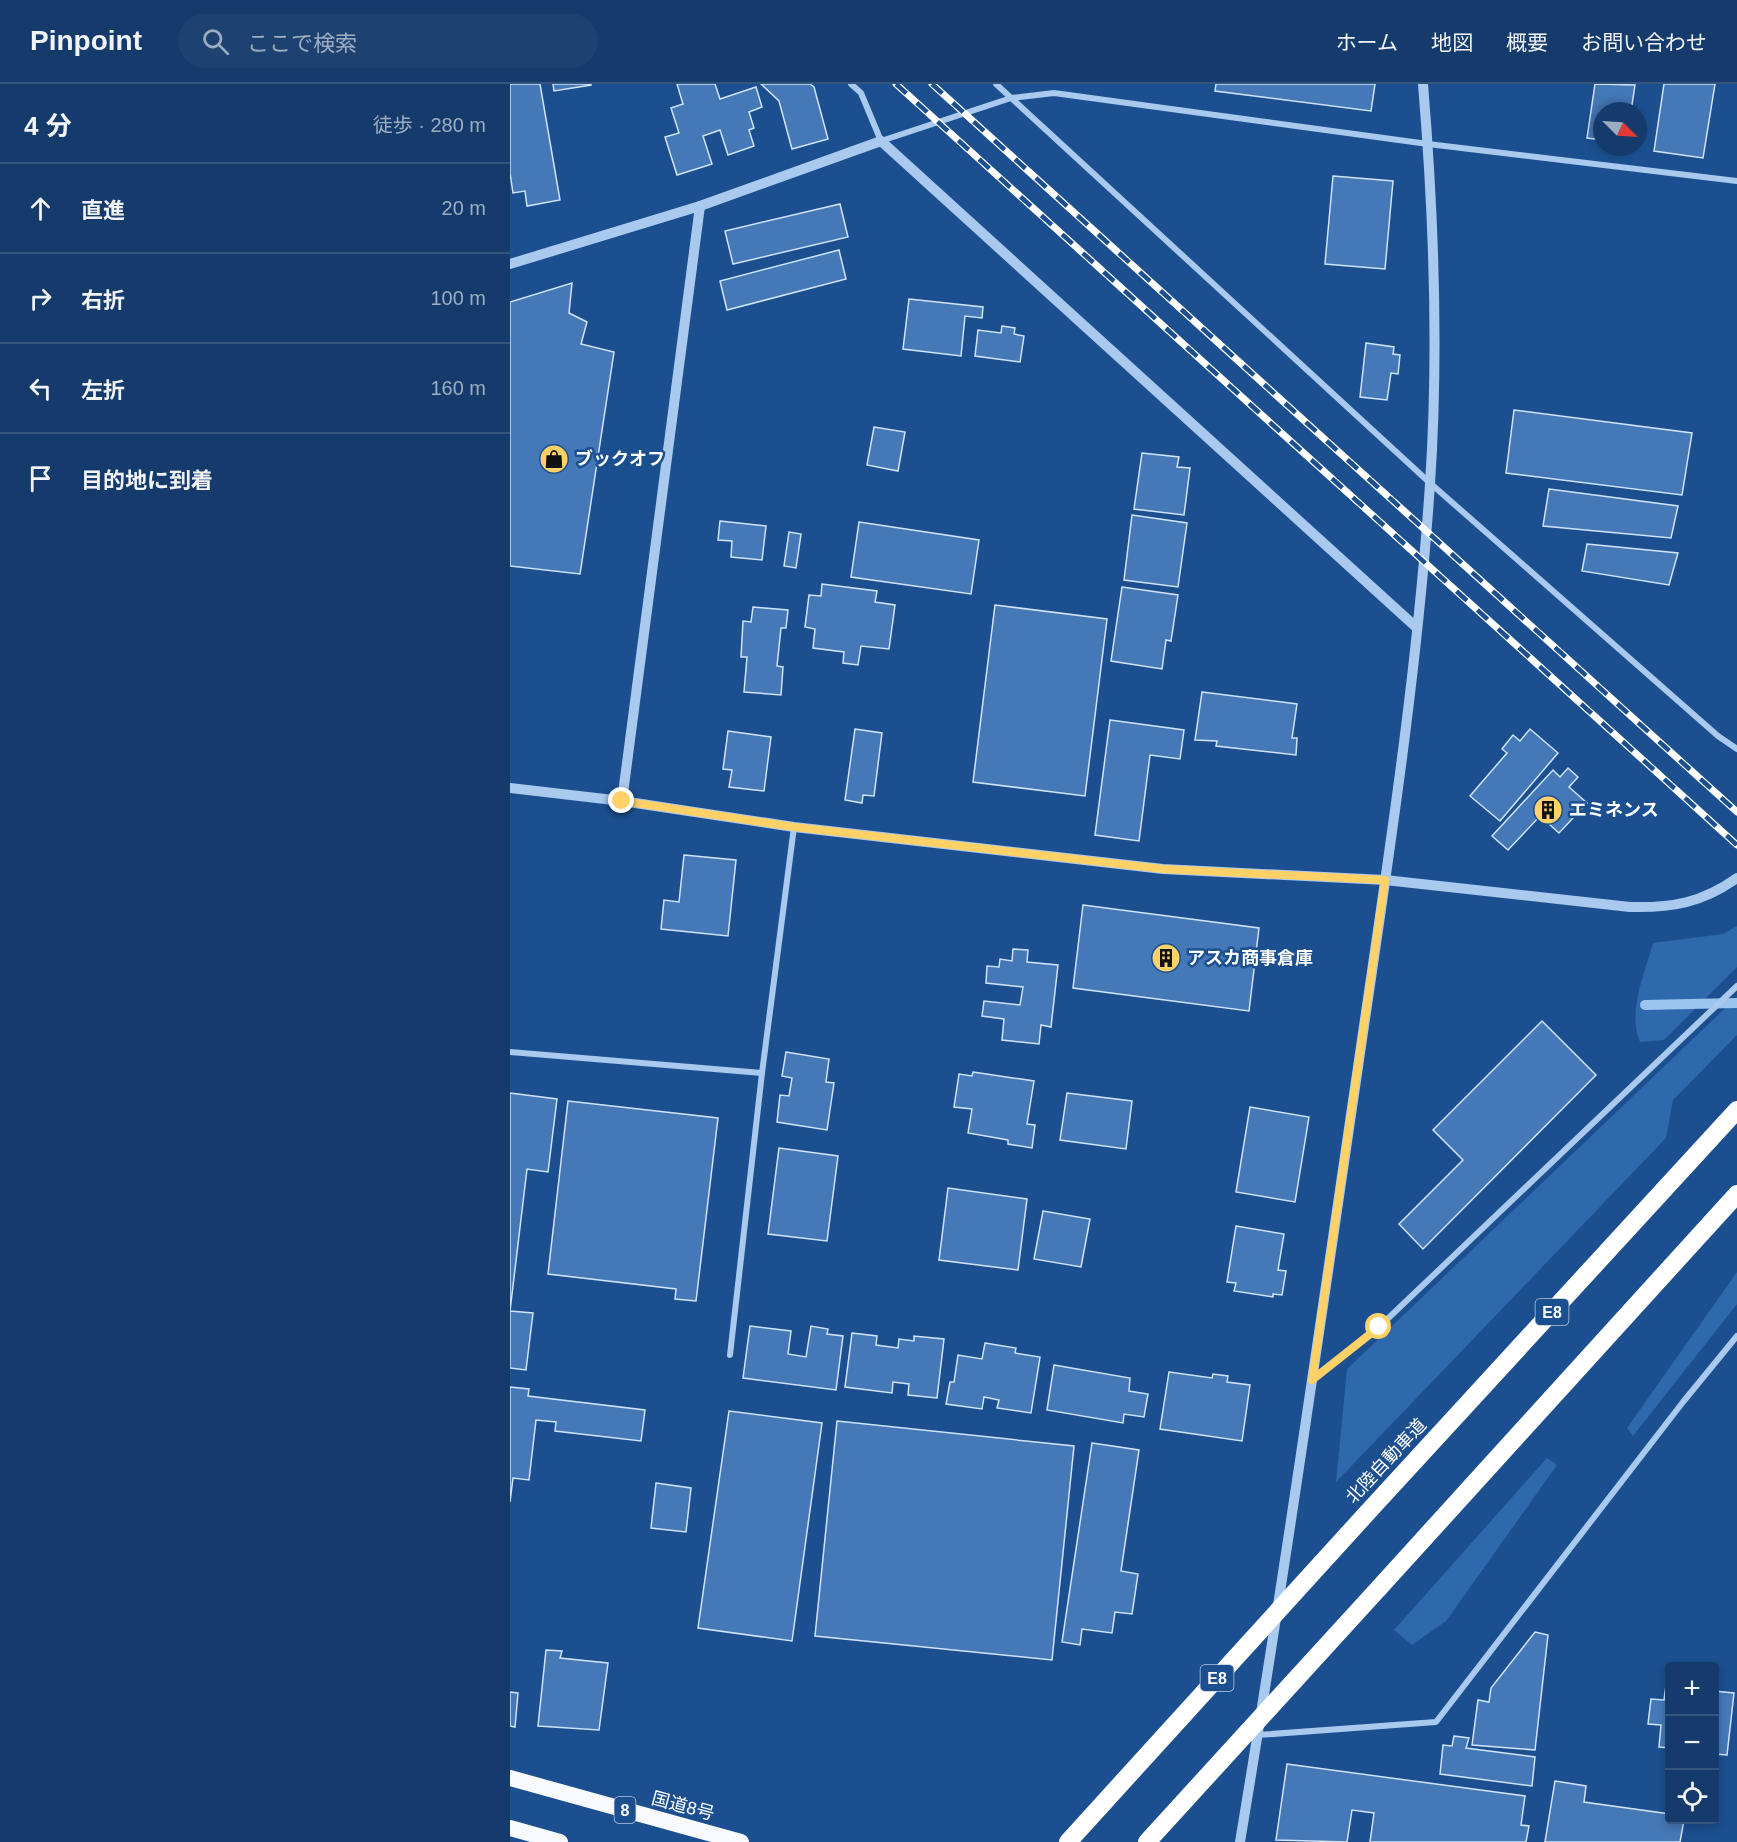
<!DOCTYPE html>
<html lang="ja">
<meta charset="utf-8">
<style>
body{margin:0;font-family:Arial,"Noto Sans JP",sans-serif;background:#1d4271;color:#f1f3f6}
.controls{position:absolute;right:18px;bottom:18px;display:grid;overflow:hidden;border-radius:6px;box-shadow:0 3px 9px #0003}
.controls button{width:54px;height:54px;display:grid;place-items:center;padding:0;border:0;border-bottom:2px solid #33557e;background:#143b6b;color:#f1f3f6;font:30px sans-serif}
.compass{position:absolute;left:1083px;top:18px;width:54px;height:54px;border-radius:50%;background:#143b6b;box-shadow:0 3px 9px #0003;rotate:114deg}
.stop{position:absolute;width:18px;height:18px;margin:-14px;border:4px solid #ffd166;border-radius:50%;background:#fff}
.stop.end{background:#ffd166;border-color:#fff;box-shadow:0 2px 6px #0008}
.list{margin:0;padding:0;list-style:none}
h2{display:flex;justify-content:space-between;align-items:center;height:78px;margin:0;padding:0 24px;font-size:26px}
h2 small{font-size:20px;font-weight:400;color:#9dadc1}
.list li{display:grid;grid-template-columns:39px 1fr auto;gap:18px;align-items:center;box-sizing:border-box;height:90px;padding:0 24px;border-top:2px solid #33557e}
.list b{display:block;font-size:22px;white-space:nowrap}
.list em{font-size:20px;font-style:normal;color:#9dadc1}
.icon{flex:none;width:33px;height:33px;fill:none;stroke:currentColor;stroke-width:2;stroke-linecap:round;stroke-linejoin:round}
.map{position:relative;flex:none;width:1227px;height:1758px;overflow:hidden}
header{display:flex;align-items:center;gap:36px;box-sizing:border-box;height:84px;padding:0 30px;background:#143b6b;border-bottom:2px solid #33557e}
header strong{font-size:28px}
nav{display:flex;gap:33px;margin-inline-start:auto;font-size:21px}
.search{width:420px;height:54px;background:#1d4271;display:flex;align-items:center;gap:15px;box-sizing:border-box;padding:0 21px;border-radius:33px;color:#9dadc1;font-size:22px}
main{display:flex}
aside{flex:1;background:#143b6b}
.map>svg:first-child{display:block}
.green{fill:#2e69ad}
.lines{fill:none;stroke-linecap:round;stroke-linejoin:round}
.stream{stroke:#9cc4f0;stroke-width:10}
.building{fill:#4478b7;stroke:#cfe3fa;stroke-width:1.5}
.minor{stroke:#a9c9ee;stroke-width:6}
.tertiary{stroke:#a9c9ee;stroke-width:10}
.trunk{stroke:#f8faff;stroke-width:16}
.motorway{stroke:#fff;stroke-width:18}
.rail-casing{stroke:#fff;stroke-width:7}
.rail{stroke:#1b4f8f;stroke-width:4.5;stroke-dasharray:14;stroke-linecap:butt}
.motorway-bridge{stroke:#fff;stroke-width:18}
.route{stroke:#ffd166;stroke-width:8}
.labels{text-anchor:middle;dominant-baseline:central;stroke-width:5;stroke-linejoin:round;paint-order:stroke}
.shield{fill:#1b4f8f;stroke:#bbcadd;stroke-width:1.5}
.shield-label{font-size:16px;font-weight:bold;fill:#fff}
.poi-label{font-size:18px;font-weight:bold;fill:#fff;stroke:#1b4f8f;text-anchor:start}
.street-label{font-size:18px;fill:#fff;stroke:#1b4f8f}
</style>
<header>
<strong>Pinpoint</strong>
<div class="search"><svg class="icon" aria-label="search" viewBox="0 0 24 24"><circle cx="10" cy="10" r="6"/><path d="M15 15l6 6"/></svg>ここで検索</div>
<nav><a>ホーム</a><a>地図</a><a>概要</a><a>お問い合わせ</a></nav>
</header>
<main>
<aside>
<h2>4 分<small>徒歩 · 280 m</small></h2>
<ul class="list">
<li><svg class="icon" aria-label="ahead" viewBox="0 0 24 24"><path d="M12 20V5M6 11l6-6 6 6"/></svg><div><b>直進</b></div><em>20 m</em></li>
<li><svg class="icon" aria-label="right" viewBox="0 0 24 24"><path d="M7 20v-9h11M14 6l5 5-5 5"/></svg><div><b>右折</b></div><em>100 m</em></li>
<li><svg class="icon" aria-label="left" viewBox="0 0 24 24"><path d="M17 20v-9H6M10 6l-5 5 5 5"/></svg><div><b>左折</b></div><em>160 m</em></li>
<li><svg class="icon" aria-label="arrive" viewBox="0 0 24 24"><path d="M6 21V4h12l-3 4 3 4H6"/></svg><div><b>目的地に到着</b></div></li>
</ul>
</aside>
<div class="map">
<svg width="1227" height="1758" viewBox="0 0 1227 1758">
<rect width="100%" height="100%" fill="#1b4f8f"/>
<g class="green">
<path d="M1227,842V883L1154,956L1130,958C1117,927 1135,889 1143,859L1213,850Z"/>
<polygon points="1227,913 1227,951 1163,1016 1156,1054 826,1398 837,1285"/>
<polygon points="1227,1188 1227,1220 1123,1352 1117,1344"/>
<polygon points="1037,1374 1047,1381 936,1537 902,1561 884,1546"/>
</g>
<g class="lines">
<polyline class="stream" points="1135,921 1227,919"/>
</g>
<g class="building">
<polygon points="0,0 30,0 50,116 17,122 15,107 3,109 0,89"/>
<polygon points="43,0 81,0 81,1 44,7"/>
<polygon points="167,0 205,0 210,15 246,3 252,23 239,28 244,44 239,46 244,62 218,71 210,46 193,52 202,80 167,91 155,53 169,49 161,24 173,20"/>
<polygon points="251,0 300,0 304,3 318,55 282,65 269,17"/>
<polygon points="706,0 865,0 861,27 705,7"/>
<polygon points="1085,0 1125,1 1121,27 1092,27 1092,56 1077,54"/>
<polygon points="1154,0 1205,0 1193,74 1144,67"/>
<polygon points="823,92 883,97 875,185 815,180"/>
<polygon points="330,120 338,153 223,180 215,147"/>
<polygon points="329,166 336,195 217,226 210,197"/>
<polygon points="62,199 59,229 77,238 71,260 104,268 70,490 0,482 0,218"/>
<polygon points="399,215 473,223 472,234 455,232 451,272 393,265"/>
<polygon points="492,242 505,244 504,250 514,252 510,278 465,272 468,246 491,249"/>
<polygon points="856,259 884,263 883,270 890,271 888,290 881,289 877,316 850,313"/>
<polygon points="1004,326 1182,349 1172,411 996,389"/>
<polygon points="364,343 395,348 388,387 357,381"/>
<polygon points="632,369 669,373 667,383 680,384 674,431 624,425"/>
<polygon points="1039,405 1168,422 1161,454 1033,442"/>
<polygon points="622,431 677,439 668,503 614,496"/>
<polygon points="210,437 256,442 252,476 221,473 222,457 208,456"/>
<polygon points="349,438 469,456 461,510 341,493"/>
<polygon points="279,448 291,450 286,484 274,482"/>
<polygon points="1077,460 1168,469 1159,501 1072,487"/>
<polygon points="312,500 367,507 365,518 385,521 379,565 351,562 348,581 333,579 334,568 303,564 305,545 295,543 299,511 311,512"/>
<polygon points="612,503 668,511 661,557 656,556 652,585 601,577"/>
<polygon points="485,521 597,535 575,712 463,698"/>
<polygon points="243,523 278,526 276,544 271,544 267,582 273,583 271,611 234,608 237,573 231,573 233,537 241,538"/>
<polygon points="692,608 787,620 782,654 787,654 786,671 706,662 707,657 685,656"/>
<polygon points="600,636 674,646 670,675 640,671 629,757 585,751"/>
<polygon points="345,645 372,649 364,712 353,711 352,719 335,716"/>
<polygon points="1020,645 1048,669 990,737 960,712 997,669 992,665 1003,651 1010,657"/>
<polygon points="218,647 261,653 254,707 219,703 222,686 213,685"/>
<polygon points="1058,684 1068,693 1059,703 1077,719 1049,749 1030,732 998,766 982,752 1043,686 1050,693"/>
<polygon points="174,771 226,776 218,852 151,845 154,816 169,818"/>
<polygon points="573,821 749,844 739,927 563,904"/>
<polygon points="503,865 518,866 517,878 548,881 541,943 531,941 529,960 492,956 494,935 472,932 474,917 510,921 513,903 476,899 477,882 489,883 490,875 502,877"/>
<polygon points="1032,937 1086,991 913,1165 889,1140 953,1076 923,1046"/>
<polygon points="276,968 319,975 316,998 324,999 317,1046 267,1038 270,1011 279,1012 282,994 272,992"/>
<polygon points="463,988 524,997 517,1040 525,1041 522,1064 498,1060 498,1056 458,1049 462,1025 444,1023 449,990 462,992"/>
<polygon points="0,1009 47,1015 38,1088 17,1085 0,1227 23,1229 16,1286 0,1284"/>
<polygon points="557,1009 622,1017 616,1065 550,1056"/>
<polygon points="58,1017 208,1034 186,1217 165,1215 166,1205 38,1190"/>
<polygon points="740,1023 799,1033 785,1118 726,1108"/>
<polygon points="269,1064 328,1072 317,1157 258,1150"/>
<polygon points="438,1104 517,1115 508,1186 429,1176"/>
<polygon points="533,1127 580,1135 571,1183 524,1175"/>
<polygon points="726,1142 774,1150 768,1186 776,1187 772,1211 763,1210 763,1213 724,1207 726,1199 717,1198"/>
<polygon points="240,1242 281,1247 278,1270 296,1273 301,1242 318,1245 317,1250 333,1252 326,1306 233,1294"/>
<polygon points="342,1249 367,1252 366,1261 388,1264 389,1255 404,1257 404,1252 434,1255 427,1314 398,1311 399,1300 383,1298 382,1309 335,1303"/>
<polygon points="475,1259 506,1264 505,1269 530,1273 521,1329 487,1324 489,1316 474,1313 472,1325 436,1320 440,1298 444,1298 448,1271 472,1275"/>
<polygon points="544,1281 620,1294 619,1307 638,1310 634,1333 614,1330 613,1339 537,1326"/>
<polygon points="659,1288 702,1294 703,1290 718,1292 717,1298 740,1301 732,1357 650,1345"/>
<polygon points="0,1303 19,1305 18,1312 135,1326 131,1357 45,1347 46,1338 26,1336 19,1396 3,1394 0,1418"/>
<polygon points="219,1327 312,1339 282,1557 188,1544"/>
<polygon points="327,1337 564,1362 542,1576 305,1552"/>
<polygon points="582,1359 629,1366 611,1487 628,1490 622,1530 605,1528 602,1549 572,1545 570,1561 552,1558"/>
<polygon points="146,1399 181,1404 176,1448 141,1444"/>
<polygon points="1025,1548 1038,1551 1025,1666 962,1661 968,1616 979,1618 981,1604"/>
<polygon points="36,1566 52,1567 50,1574 98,1579 89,1646 28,1642"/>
<polygon points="1156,1601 1160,1601 1160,1664 1149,1663 1151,1641 1138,1640 1141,1615 1154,1616"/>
<polygon points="1204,1607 1224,1609 1217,1671 1204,1670"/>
<polygon points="0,1608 8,1609 5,1643 0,1642"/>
<polygon points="944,1652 959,1654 956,1664 1025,1673 1022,1702 930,1690 933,1661 942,1662"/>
<polygon points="777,1680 1015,1712 1011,1741 1019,1742 1016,1758 860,1758 864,1729 842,1726 837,1758 766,1756"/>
<polygon points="1045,1697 1076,1702 1074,1718 1160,1730 1160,1736 1174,1736 1170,1758 1035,1758"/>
</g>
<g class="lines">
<g class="minor">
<polyline points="341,0 351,9 371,57 501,14 544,9 918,60 1227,97"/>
<polyline points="486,0 920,399 1208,652 1227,665"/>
<polyline points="0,968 252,989"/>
<polyline points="220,1271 252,989 284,743"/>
<polyline points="803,1296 869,1243 1227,902"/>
<polyline points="748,1651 926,1638 1173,1318 1227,1252"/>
</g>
<g class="tertiary">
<polyline points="0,180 190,122 371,57 907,544"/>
<path d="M0,704L112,717L284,743L653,785L875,796L1120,823C1162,824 1192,819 1227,794"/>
<polyline points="112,717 190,122"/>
<path d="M730,1758C773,1500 810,1242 848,983C876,790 907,595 920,400C929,267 924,133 913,0"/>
</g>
<g class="trunk">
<polyline points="0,1694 231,1758"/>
<polyline points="0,1744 50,1758"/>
</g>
<g class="motorway">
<polyline points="857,1429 1227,1026"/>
<polyline points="869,1504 1227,1110"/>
</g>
<g class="rail-casing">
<g id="rail">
<polyline points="386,0 1227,761"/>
<polyline points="422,0 1227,728"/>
</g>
</g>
<use href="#rail" class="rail"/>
<g class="motorway-bridge">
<polyline points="558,1758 857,1429"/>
<polyline points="637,1758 869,1504"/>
</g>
</g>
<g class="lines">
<polyline class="route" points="112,717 284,743 653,785 875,796 802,1296 869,1243"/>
</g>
<defs>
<g id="shop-disc" transform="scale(1.5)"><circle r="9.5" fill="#ffd166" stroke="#1b4f8f"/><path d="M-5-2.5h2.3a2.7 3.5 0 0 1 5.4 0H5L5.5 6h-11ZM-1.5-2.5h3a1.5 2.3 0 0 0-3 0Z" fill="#111"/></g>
<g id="building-disc" transform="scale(1.5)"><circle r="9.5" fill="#ffd166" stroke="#1b4f8f"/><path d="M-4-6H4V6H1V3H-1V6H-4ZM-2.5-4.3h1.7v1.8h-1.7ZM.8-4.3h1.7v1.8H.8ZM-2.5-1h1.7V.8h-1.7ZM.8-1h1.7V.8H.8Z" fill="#111"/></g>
</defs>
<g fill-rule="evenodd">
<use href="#shop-disc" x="44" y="375"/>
<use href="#building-disc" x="1038" y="726"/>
<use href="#building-disc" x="656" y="874"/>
</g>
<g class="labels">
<g class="shield">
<rect x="1025.5" y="1215" width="33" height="26" rx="4.5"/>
<rect x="690.5" y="1581" width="33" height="26" rx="4.5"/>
<rect x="104.5" y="1713" width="21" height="26" rx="4.5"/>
</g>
<g class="shield-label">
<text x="1042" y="1228">E8</text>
<text x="707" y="1594">E8</text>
<text x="115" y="1726">8</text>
</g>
<g class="poi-label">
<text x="65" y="375">ブックオフ</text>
<text x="1059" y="726">エミネンス</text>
<text x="677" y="874">アスカ商事倉庫</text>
</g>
<g class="street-label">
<text transform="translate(876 1377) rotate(-47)">北陸自動車道</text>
<text transform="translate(173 1722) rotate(15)">国道8号</text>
</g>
</g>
</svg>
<div class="controls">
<button>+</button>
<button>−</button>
<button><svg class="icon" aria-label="locate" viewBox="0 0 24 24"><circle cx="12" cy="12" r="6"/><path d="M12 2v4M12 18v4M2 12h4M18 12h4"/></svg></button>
</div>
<svg class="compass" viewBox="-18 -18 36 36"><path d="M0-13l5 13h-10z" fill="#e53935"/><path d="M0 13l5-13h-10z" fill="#9dadc1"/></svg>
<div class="stop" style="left:869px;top:1243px"></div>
<div class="stop end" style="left:112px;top:717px"></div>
</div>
</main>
